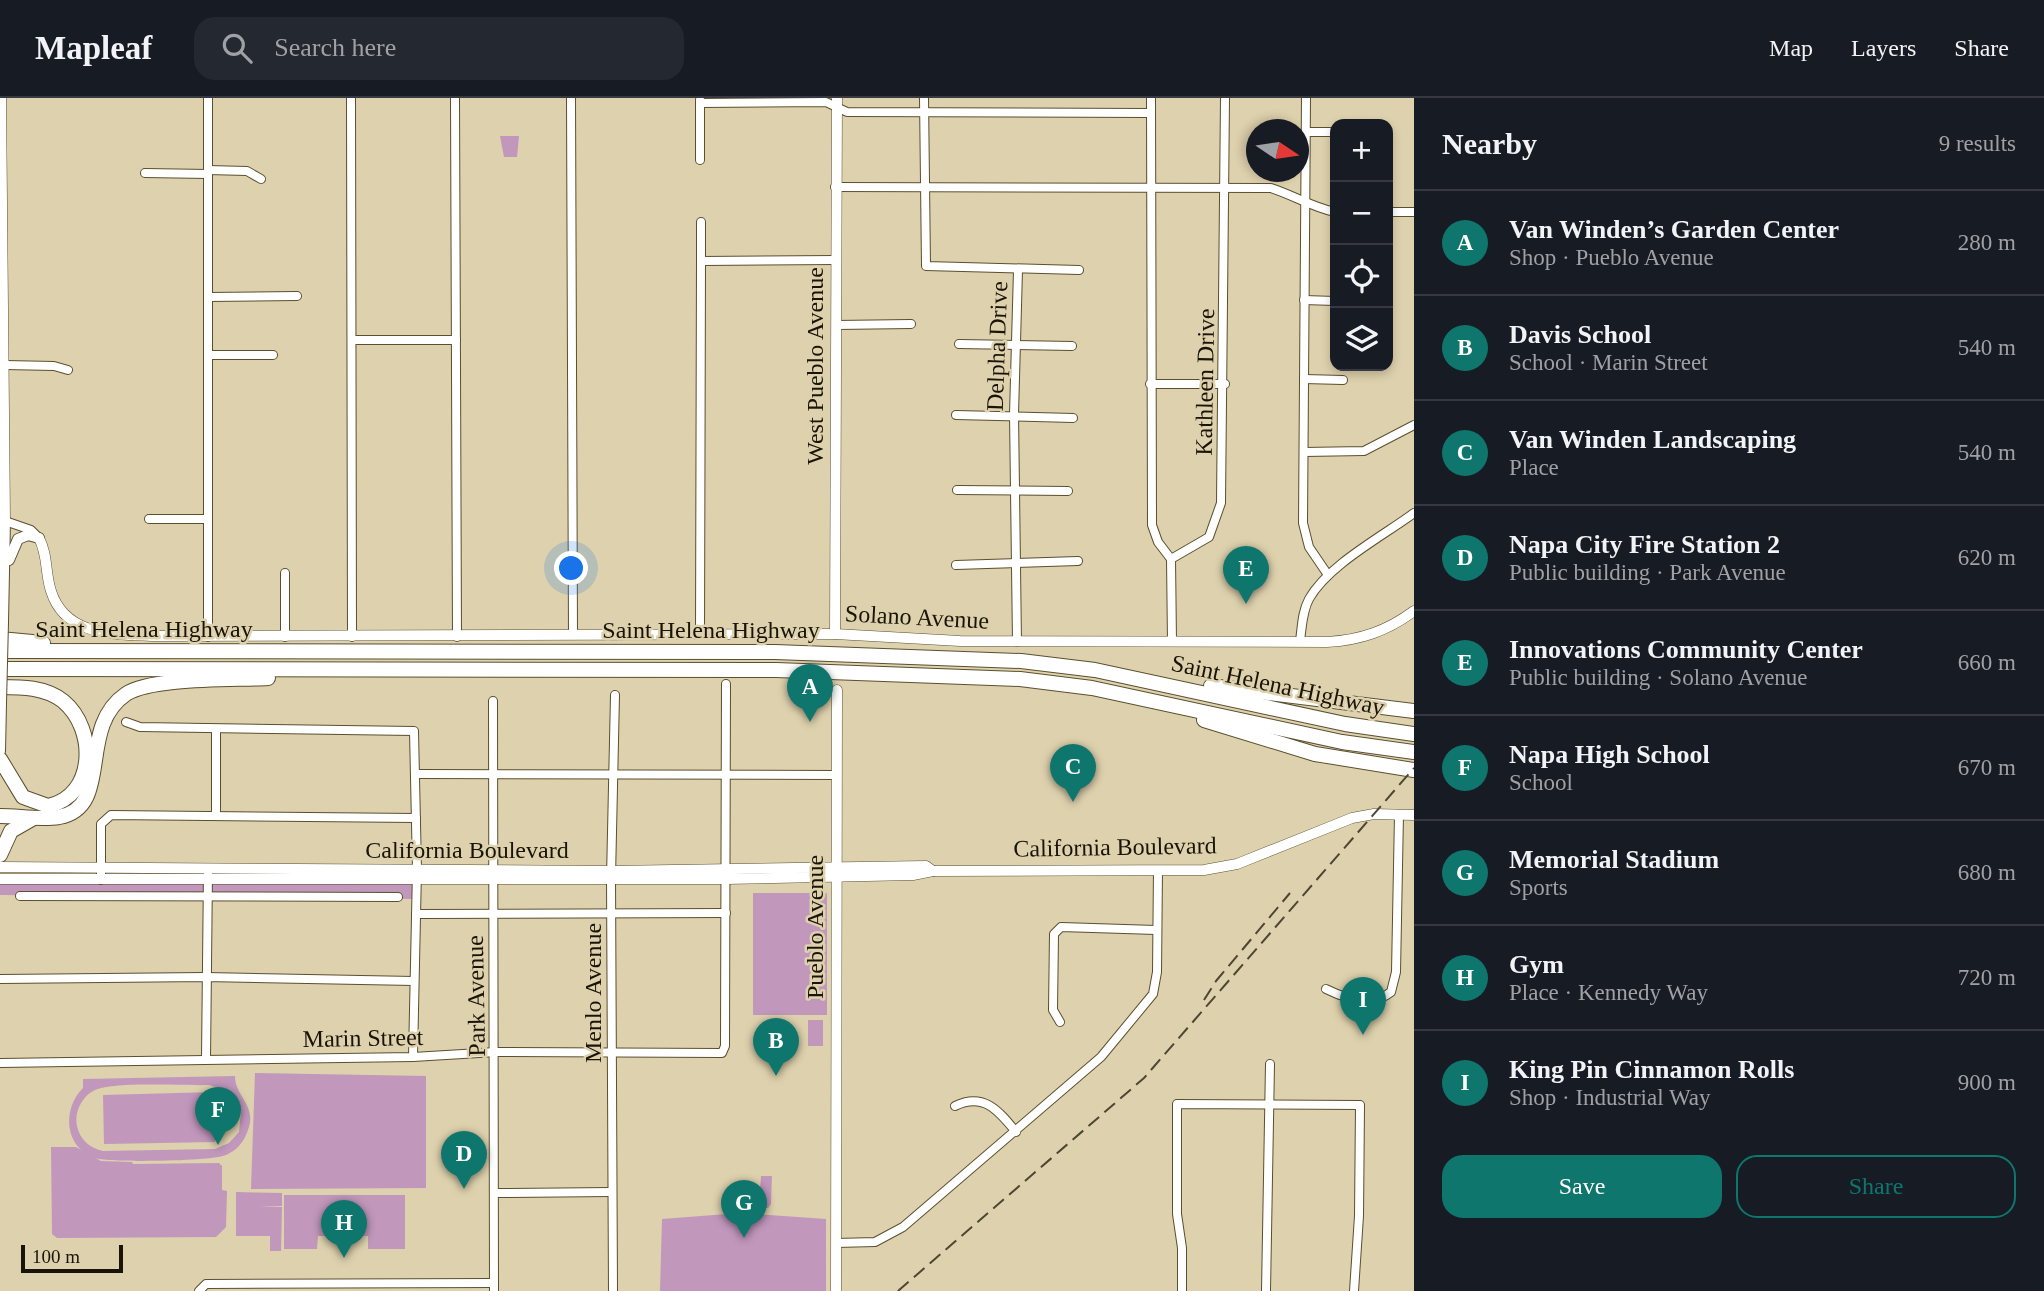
<!DOCTYPE html>
<meta charset="utf-8">
<style>
body{margin:0;font-family:Georgia,serif;background:#242831;color:#f1f3f6}
.controls{position:absolute;right:21px;top:21px;display:grid;overflow:hidden;border-radius:14px;box-shadow:0 4px 10px #0003}
.controls button{width:63px;height:63px;display:grid;place-items:center;padding:0;border:0;border-bottom:2px solid #363941;background:#171b24;color:#f1f3f6;font:35px sans-serif}
.compass{position:absolute;left:1246px;top:21px;width:63px;height:63px;border-radius:50%;background:#171b24;box-shadow:0 4px 10px #0003;rotate:103deg}
.scale{position:absolute;left:21px;bottom:18px;width:102px;box-sizing:border-box;padding-left:7px;border:4px solid #191407;border-top:0;font-size:19px;line-height:24px;white-space:nowrap;color:#191407;-webkit-text-stroke:5px #ded1ad;paint-order:stroke}
.you{position:absolute;left:572px;top:471px;width:24px;height:24px;margin:-18px;border:5px solid #fff;border-radius:50%;background:#1a73e8;box-shadow:0 0 0 10px #1a73e833}
.badge{display:grid;place-items:center;width:46px;height:46px;border-radius:50%;background:#0f766e;color:#fff;font-size:23px;font-weight:700}
.pin{position:absolute;translate:-50% -58px;filter:drop-shadow(0 2px 4px #0008)}
.pin::after{content:'';position:absolute;top:37px;width:24px;height:21px;background:inherit;clip-path:polygon(0 0,100% 0,50% 100%)}
.list{margin:0;padding:0;list-style:none}
h2{display:flex;justify-content:space-between;align-items:center;height:91px;margin:0;padding:0 28px;font-size:30px}
h2 small{font-size:23px;font-weight:400;color:#9ea1a6}
.list li{display:grid;grid-template-columns:46px 1fr auto;gap:21px;align-items:center;box-sizing:border-box;height:105px;padding:0 28px;border-top:2px solid #363941}
.list b{display:block;font-size:26px;white-space:nowrap}
.list p{margin:0;font-size:23px;white-space:nowrap;color:#9ea1a6}
.list em{font-size:23px;font-style:normal;color:#9ea1a6}
.actions{display:flex;gap:14px;padding:21px 28px}
.actions a{flex:1;padding:16px 0;border:2px solid #0f766e;border-radius:21px;text-align:center;font-size:24px;color:#0f766e}
.actions .main{background:#0f766e;color:#fff}
.icon{flex:none;width:38px;height:38px;fill:none;stroke:currentColor;stroke-width:2;stroke-linecap:round;stroke-linejoin:round}
.map{position:relative;flex:none;width:1414px;height:1193px;overflow:hidden}
header{display:flex;align-items:center;gap:42px;box-sizing:border-box;height:98px;padding:0 35px;background:#171b24;border-bottom:2px solid #363941}
header strong{font-size:33px}
nav{display:flex;gap:38px;margin-inline-start:auto;font-size:24px}
.search{width:490px;height:63px;background:#242831;display:flex;align-items:center;gap:18px;box-sizing:border-box;padding:0 24px;border-radius:21px;color:#9ea1a6;font-size:26px}
main{display:flex}
aside{flex:1;background:#171b24}
.map>svg:first-child{display:block}
.green{fill:#c197bc;fill-rule:evenodd}
.lines{fill:none;stroke-linecap:round;stroke-linejoin:round}
.minor-casing{stroke:#5b4f2f;stroke-width:10}
.tertiary-casing{stroke:#5b4f2f;stroke-width:11}
.secondary-casing{stroke:#5b4f2f;stroke-width:12}
.motorway-casing{stroke:#5b4f2f;stroke-width:16}
.minor{stroke:#fff;stroke-width:8}
.tertiary{stroke:#fff;stroke-width:10}
.secondary{stroke:#fff;stroke-width:10}
.motorway{stroke:#fff;stroke-width:14}
.rail{stroke:#4d4633;stroke-width:2;stroke-dasharray:14 7;stroke-linecap:butt}
.secondary-bridge-casing{stroke:#5b4f2f;stroke-width:12;stroke-linecap:butt}
.secondary-bridge{stroke:#fff;stroke-width:10}
.labels{text-anchor:middle;dominant-baseline:central;stroke-width:5;stroke-linejoin:round;paint-order:stroke}
.street-label{font-size:24px;fill:#191407;stroke:#ded1ad}
</style>
<header>
<strong>Mapleaf</strong>
<div class="search"><svg class="icon" aria-label="search" viewBox="0 0 24 24"><circle cx="10" cy="10" r="6"/><path d="M15 15l6 6"/></svg>Search here</div>
<nav><a>Map</a><a>Layers</a><a>Share</a></nav>
</header>
<main>
<div class="map">
<svg width="1414" height="1193" viewBox="0 0 1414 1193">
<rect width="100%" height="100%" fill="#ded1ad"/>
<g class="green">
<polygon points="500,38 519,38 517,59 504,59"/>
<polygon points="416,779 416,801 0,797 0,781"/>
<rect x="753" y="795" width="74" height="122"/>
<rect x="808" y="922" width="15" height="26"/>
<polygon points="255,975 426,978 426,1090 251,1091"/>
<path d="M235,978C235,1000 260,1008 246,1037C242,1047 233,1055 223,1058C207,1063 110,1065 95,1060C64,1049 62,1011 83,990V981ZM209,987L228,993L241,1014L239,1034L229,1045L215,1051L103,1053C90,1050 80,1042 77,1028C74,1014 82,998 95,992C116,983 184,988 209,987Z"/>
<polygon points="215,994 215,1044 104,1046 103,997"/>
<polygon points="51,1049 76,1049 101,1063 132,1064 133,1066 219,1065 222,1068 222,1092 227,1093 226,1129 216,1139 57,1140 52,1136"/>
<polygon points="761,1078 772,1078 771,1106 768,1110 738,1110 738,1095 760,1093"/>
<polygon points="236,1094 282,1095 282,1108 259,1108 282,1109 281,1153 270,1153 270,1138 236,1138"/>
<polygon points="284,1097 405,1097 405,1151 368,1151 368,1138 318,1138 317,1151 284,1151"/>
<polygon points="740,1115 826,1121 826,1193 660,1193 662,1121"/>
</g>
<g class="lines">
<g class="minor-casing">
<g id="minor">
<polyline points="208,0 208,539"/>
<polyline points="351,0 352,539"/>
<polyline points="455,0 457,539"/>
<polyline points="571,0 573,537"/>
<polyline points="924,0 926,168 1079,172"/>
<polyline points="1151,0 1152,427 1158,444 1171,461"/>
<polyline points="1306,0 1303,425 1309,449 1328,477"/>
<polyline points="700,5 826,4 847,14 1151,15"/>
<polyline points="1306,34 1335,34"/>
<polyline points="700,62 700,2"/>
<polyline points="208,72 247,73 261,81"/>
<polyline points="145,75 208,76"/>
<path d="M835,89L1271,90C1293,97 1312,109 1335,114"/>
<polyline points="1388,114 1414,114"/>
<polyline points="701,163 701,124"/>
<polyline points="208,199 297,198"/>
<polyline points="1304,202 1335,203"/>
<polyline points="836,227 911,226"/>
<polyline points="353,242 456,242"/>
<polyline points="959,246 1072,248"/>
<polyline points="208,257 273,257"/>
<polyline points="5,267 54,268 68,272"/>
<polyline points="1304,281 1343,282"/>
<polyline points="1150,286 1225,286"/>
<polyline points="956,317 1073,320"/>
<polyline points="1304,354 1364,353 1414,327"/>
<polyline points="957,392 1068,393"/>
<polyline points="149,421 208,421"/>
<polyline points="5,423 31,432 39,440"/>
<polyline points="956,467 1078,463"/>
<polyline points="700,537 701,163 836,162"/>
<polyline points="285,539 285,475"/>
<path d="M1300,543C1302,529 1302,514 1309,501C1328,467 1383,438 1414,415"/>
<polyline points="1017,544 1014,316 1018,172"/>
<polyline points="1172,544 1171,461 1209,439 1221,405 1225,0"/>
<polyline points="493,603 494,1193"/>
<polyline points="126,624 140,629 414,633 417,772 413,959"/>
<polyline points="417,676 836,677"/>
<polyline points="216,716 216,631"/>
<polyline points="101,782 101,726 111,717 416,720"/>
<polyline points="20,798 398,799"/>
<polyline points="416,816 726,815"/>
<polyline points="0,881 206,879 414,883"/>
<path d="M1326,891C1346,901 1372,909 1391,894L1396,874L1399,716"/>
<polyline points="1060,924 1053,912 1054,836 1061,829 1156,832"/>
<polyline points="206,961 208,773"/>
<polyline points="0,965 413,959 496,954 722,955 725,948 726,586"/>
<path d="M955,1008C984,994 999,1013 1016,1034"/>
<polyline points="496,1095 612,1094"/>
<polyline points="836,1145 875,1144 903,1129 1101,959 1153,896 1157,874 1158,772"/>
<polyline points="199,1193 206,1186 494,1185"/>
<polyline points="613,1193 611,780 615,597"/>
<polyline points="1182,1193 1182,1150 1177,1116 1177,1006 1360,1007 1359,1118 1354,1193"/>
<polyline points="1266,1193 1270,966"/>
</g>
</g>
<g class="tertiary-casing">
<g id="tertiary">
<polyline points="1,0 5,423"/>
<path d="M39,440C48,457 45,475 51,493C65,538 113,536 152,538L835,536L960,543L1327,544C1361,542 1387,533 1414,513"/>
<polyline points="835,536 837,0"/>
<polyline points="0,769 612,773 926,768 933,773"/>
<polyline points="0,781 726,781 913,777 933,773 1204,772 1237,766 1352,720 1374,716 1414,717"/>
<polyline points="836,1193 837,592"/>
</g>
</g>
<g class="secondary-casing">
<g id="secondary">
<polyline points="0,422 5,423 3,524"/>
<polyline points="9,462 18,441 28,437 39,440"/>
<polyline points="0,653 1,605"/>
</g>
</g>
<g class="motorway-casing">
<g id="motorway">
<polyline points="0,541 43,545"/>
<polyline points="0,553 775,554 1021,563 1095,572 1345,626 1414,636"/>
<polyline points="0,571 776,572 1020,581 1092,590 1342,644 1414,654"/>
<polyline points="1211,588 1414,613"/>
<path d="M0,589C22,589 45,589 63,603C97,631 96,698 48,708L23,699L0,661"/>
<polyline points="1204,622 1315,656 1414,672"/>
<path d="M0,718C19,718 40,722 59,719C114,709 76,630 126,596C152,579 234,582 268,580"/>
<polyline points="0,757 11,733 32,721"/>
</g>
</g>
<use href="#minor" class="minor"/>
<use href="#tertiary" class="tertiary"/>
<use href="#secondary" class="secondary"/>
<use href="#motorway" class="motorway"/>
<g class="rail">
<polyline points="1204,902 1216,883 1290,795"/>
<polyline points="898,1193 1144,980 1414,670"/>
</g>
<g class="secondary-bridge-casing">
<polyline id="secondary-bridge" points="1,605 3,524"/>
</g>
<use href="#secondary-bridge" class="secondary-bridge"/>
</g>
<g class="labels">
<g class="street-label">
<text transform="translate(997 248) rotate(-88)">Delpha Drive</text>
<text transform="translate(815 268) rotate(-90)">West Pueblo Avenue</text>
<text transform="translate(1205 284) rotate(-89)">Kathleen Drive</text>
<text transform="translate(917 519) rotate(3)">Solano Avenue</text>
<text x="144" y="531">Saint Helena Highway</text>
<text x="711" y="532">Saint Helena Highway</text>
<text transform="translate(1278 587) rotate(12)">Saint Helena Highway</text>
<text transform="translate(1115 749) rotate(-1)">California Boulevard</text>
<text x="467" y="752">California Boulevard</text>
<text transform="translate(815 829) rotate(-90)">Pueblo Avenue</text>
<text transform="translate(593 895) rotate(-90)">Menlo Avenue</text>
<text transform="translate(476 898) rotate(-91)">Park Avenue</text>
<text transform="translate(363 940) rotate(-1)">Marin Street</text>
</g>
</g>
</svg>
<div class="controls">
<button>+</button>
<button>−</button>
<button><svg class="icon" aria-label="locate" viewBox="0 0 24 24"><circle cx="12" cy="12" r="6"/><path d="M12 2v4M12 18v4M2 12h4M18 12h4"/></svg></button>
<button><svg class="icon" aria-label="layers" viewBox="0 0 24 24"><path d="M12 4l9 5-9 5-9-5zM3 14l9 5 9-5"/></svg></button>
</div>
<svg class="compass" viewBox="-18 -18 36 36"><path d="M0-13l5 13h-10z" fill="#e53935"/><path d="M0 13l5-13h-10z" fill="#9ea1a6"/></svg>
<div class="scale">100 m</div>
<div class="you"></div>
<div class="pin badge" style="left:810px;top:624px">A</div>
<div class="pin badge" style="left:776px;top:978px">B</div>
<div class="pin badge" style="left:1073px;top:704px">C</div>
<div class="pin badge" style="left:464px;top:1091px">D</div>
<div class="pin badge" style="left:1246px;top:506px">E</div>
<div class="pin badge" style="left:218px;top:1047px">F</div>
<div class="pin badge" style="left:744px;top:1140px">G</div>
<div class="pin badge" style="left:344px;top:1160px">H</div>
<div class="pin badge" style="left:1363px;top:937px">I</div>
</div>
<aside>
<h2>Nearby<small>9 results</small></h2>
<ul class="list">
<li><span class="badge">A</span><div><b>Van Winden’s Garden Center</b><p>Shop · Pueblo Avenue</p></div><em>280 m</em></li>
<li><span class="badge">B</span><div><b>Davis School</b><p>School · Marin Street</p></div><em>540 m</em></li>
<li><span class="badge">C</span><div><b>Van Winden Landscaping</b><p>Place</p></div><em>540 m</em></li>
<li><span class="badge">D</span><div><b>Napa City Fire Station 2</b><p>Public building · Park Avenue</p></div><em>620 m</em></li>
<li><span class="badge">E</span><div><b>Innovations Community Center</b><p>Public building · Solano Avenue</p></div><em>660 m</em></li>
<li><span class="badge">F</span><div><b>Napa High School</b><p>School</p></div><em>670 m</em></li>
<li><span class="badge">G</span><div><b>Memorial Stadium</b><p>Sports</p></div><em>680 m</em></li>
<li><span class="badge">H</span><div><b>Gym</b><p>Place · Kennedy Way</p></div><em>720 m</em></li>
<li><span class="badge">I</span><div><b>King Pin Cinnamon Rolls</b><p>Shop · Industrial Way</p></div><em>900 m</em></li>
</ul>
<div class="actions"><a class="main">Save</a><a>Share</a></div>
</aside>
</main>
